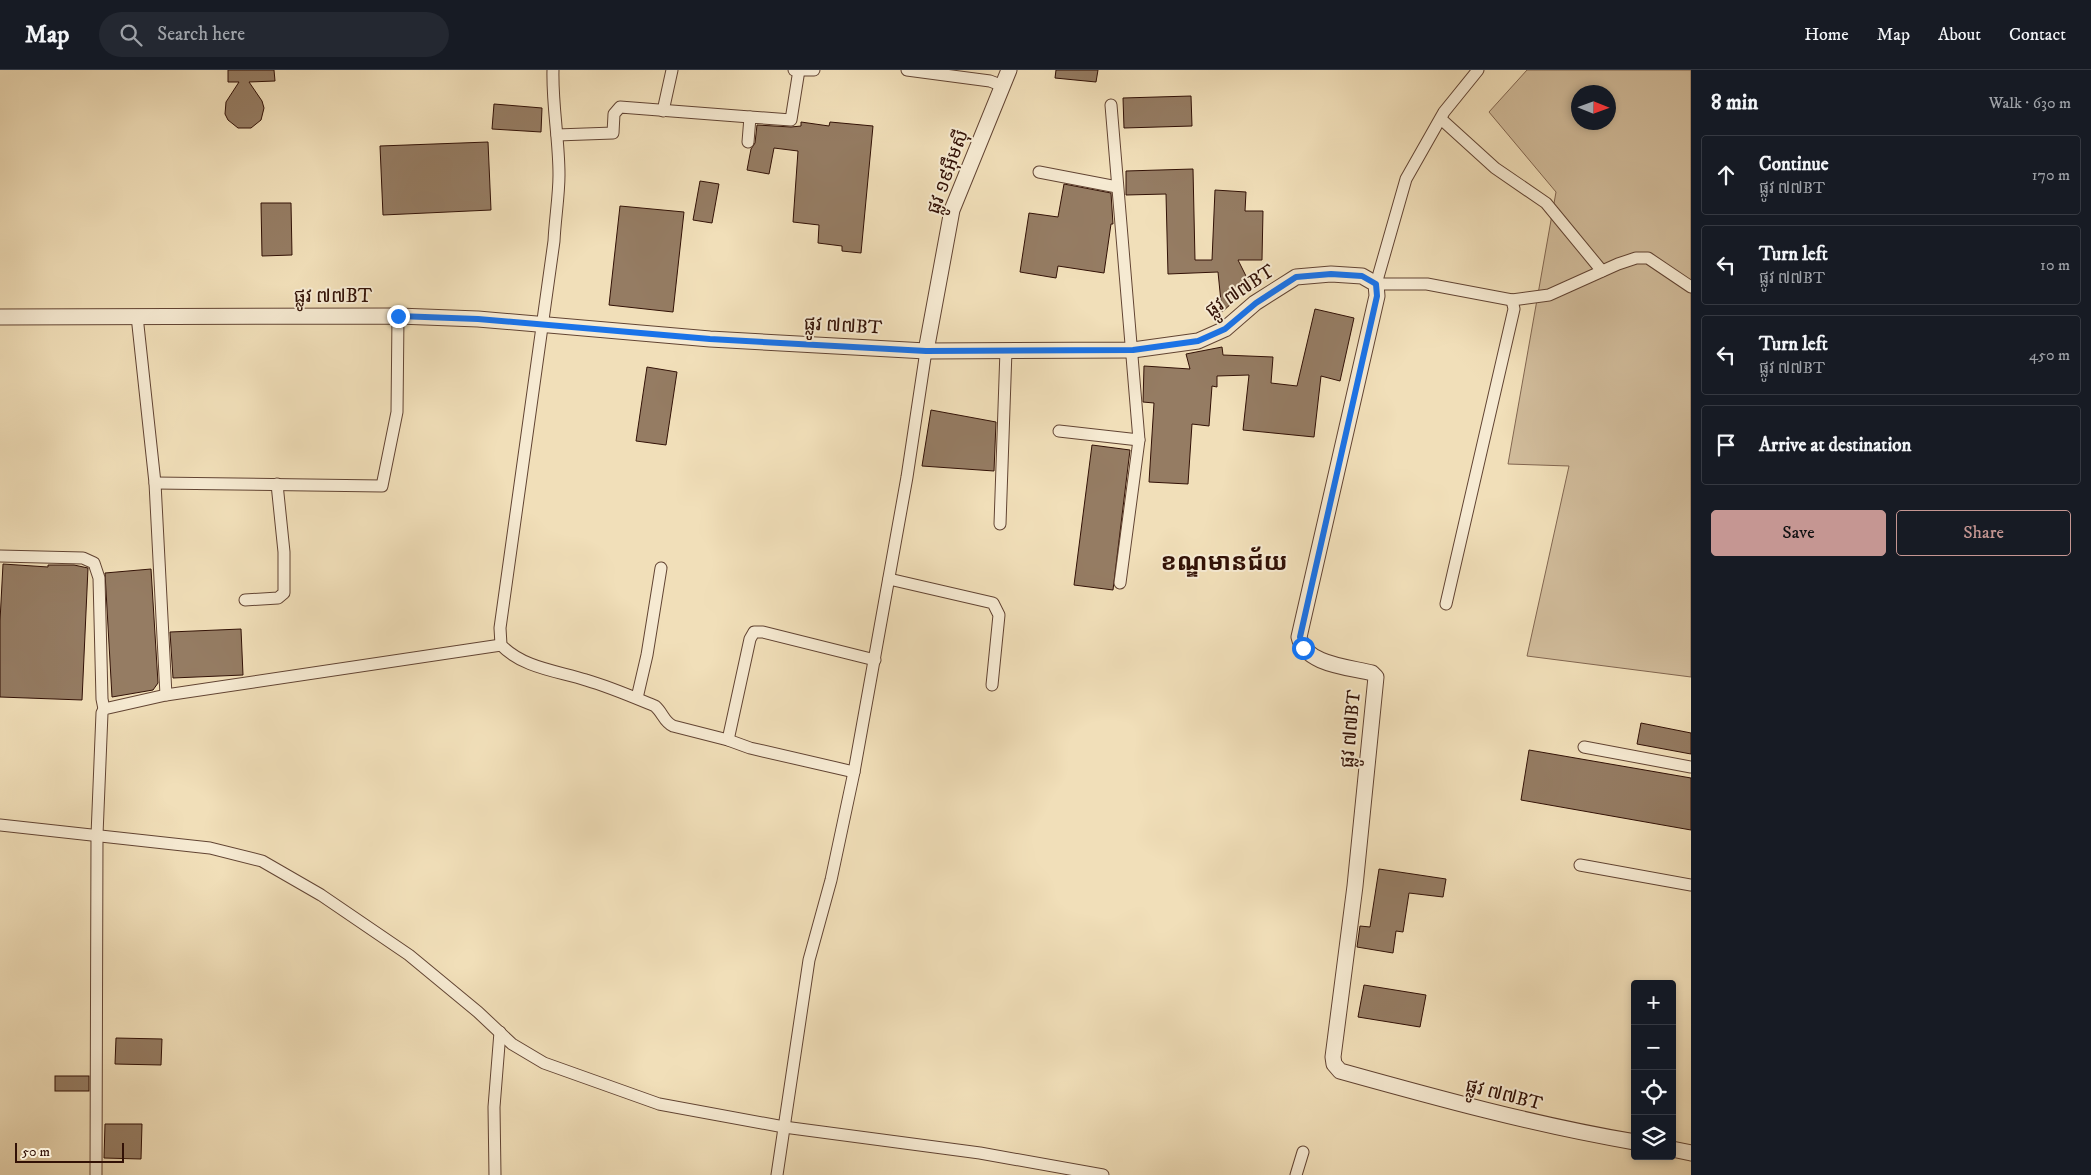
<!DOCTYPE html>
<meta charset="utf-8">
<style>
body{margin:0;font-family:"IM FELL DW Pica","Noto Sans Khmer",serif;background:#242831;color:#f1f3f6}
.controls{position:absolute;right:15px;bottom:15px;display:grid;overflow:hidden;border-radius:5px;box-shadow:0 2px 8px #0003}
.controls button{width:45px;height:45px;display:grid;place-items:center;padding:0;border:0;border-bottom:1px solid #363941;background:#171b24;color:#f1f3f6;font:25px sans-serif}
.compass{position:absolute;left:1571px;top:15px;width:45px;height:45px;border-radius:50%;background:#171b24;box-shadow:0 2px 8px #0003;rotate:91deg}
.scale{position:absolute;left:15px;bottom:12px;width:109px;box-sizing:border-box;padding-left:5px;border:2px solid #321106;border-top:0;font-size:14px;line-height:18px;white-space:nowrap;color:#321106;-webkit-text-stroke:4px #f6ead2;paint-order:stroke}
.stop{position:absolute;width:15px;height:15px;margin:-11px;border:4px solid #1a73e8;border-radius:50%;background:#fff}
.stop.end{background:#1a73e8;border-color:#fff;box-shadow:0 1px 5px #0008}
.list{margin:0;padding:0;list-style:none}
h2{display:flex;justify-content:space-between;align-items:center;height:65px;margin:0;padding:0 20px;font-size:21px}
h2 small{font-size:16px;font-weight:400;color:#9ea1a6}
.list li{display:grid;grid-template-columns:32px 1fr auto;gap:15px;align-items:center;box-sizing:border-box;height:80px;margin:0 10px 10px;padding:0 10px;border:1px solid #363941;border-radius:5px}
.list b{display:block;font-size:19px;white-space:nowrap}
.list p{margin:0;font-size:16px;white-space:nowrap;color:#9ea1a6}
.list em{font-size:16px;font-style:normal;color:#9ea1a6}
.actions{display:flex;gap:10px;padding:15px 20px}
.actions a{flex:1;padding:11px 0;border:1px solid #c59692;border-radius:5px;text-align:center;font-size:18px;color:#c59692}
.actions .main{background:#c59692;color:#111}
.icon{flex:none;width:28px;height:28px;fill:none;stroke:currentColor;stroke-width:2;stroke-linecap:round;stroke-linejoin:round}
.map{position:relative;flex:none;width:1691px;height:1105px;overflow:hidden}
header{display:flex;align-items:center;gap:30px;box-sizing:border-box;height:70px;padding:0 25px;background:#171b24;border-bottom:1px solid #363941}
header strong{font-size:24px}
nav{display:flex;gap:28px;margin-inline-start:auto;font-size:18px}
.search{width:350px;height:45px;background:#242831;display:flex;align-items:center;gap:12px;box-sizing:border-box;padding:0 18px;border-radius:28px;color:#9ea1a6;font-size:19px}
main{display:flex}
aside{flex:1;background:#171b24}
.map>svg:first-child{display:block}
.green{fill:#d1bc9b;stroke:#826650;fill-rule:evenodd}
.building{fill:#957c63;stroke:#321106}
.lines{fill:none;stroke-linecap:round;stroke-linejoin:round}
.minor-casing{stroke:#624433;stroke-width:13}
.tertiary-casing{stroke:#624433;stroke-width:17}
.minor{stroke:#f6ead2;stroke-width:11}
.tertiary{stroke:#f6ead2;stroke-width:15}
.route{stroke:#1a73e8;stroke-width:6}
.labels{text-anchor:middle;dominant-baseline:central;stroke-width:4;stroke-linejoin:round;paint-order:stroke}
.street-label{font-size:19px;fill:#321106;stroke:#f6ead2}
.district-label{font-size:24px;font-weight:bold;fill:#321106;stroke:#f6ead2}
</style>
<header>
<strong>Map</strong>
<div class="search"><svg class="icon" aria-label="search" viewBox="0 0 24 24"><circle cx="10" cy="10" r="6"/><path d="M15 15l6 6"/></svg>Search here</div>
<nav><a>Home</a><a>Map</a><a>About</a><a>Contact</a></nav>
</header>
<main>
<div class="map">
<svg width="1691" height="1105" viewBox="0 0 1691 1105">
<rect width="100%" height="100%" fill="#f1dfb9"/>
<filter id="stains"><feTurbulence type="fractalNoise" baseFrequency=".004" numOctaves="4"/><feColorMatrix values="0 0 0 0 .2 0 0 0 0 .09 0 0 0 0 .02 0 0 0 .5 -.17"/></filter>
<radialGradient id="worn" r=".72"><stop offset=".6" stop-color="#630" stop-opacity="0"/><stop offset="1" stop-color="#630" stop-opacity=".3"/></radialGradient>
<path class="green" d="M1527,0H1691V607L1527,586L1569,396L1508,394L1556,122L1489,42ZM1578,22H1608V52H1578Z"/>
<g class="building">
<polygon points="228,0 274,0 275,11 249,12 262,31 264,38 261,50 251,58 238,58 228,50 225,44 226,32 239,12 228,12"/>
<polygon points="1056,0 1098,0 1096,12 1055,8"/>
<polygon points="1191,26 1192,56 1124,58 1123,28"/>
<polygon points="494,34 542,38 541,62 492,59"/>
<polygon points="801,52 829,56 830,52 873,56 861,183 842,181 842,176 818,173 819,155 793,152 798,81 774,78 769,104 747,100 751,79 755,73 757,55 791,57 801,56"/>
<polygon points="488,72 491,140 383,145 380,76"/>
<polygon points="1193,99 1195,190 1212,190 1215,120 1246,122 1245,141 1263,141 1262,190 1238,190 1251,216 1222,242 1218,202 1168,204 1166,124 1126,125 1126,101"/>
<polygon points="700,111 719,114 712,153 693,150"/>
<polygon points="1064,114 1111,123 1113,154 1111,154 1104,203 1058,196 1056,208 1020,202 1029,143 1058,147"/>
<polygon points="261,133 291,133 292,185 262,186"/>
<polygon points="620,136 684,142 673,242 609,235"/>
<polygon points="1315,239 1354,248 1340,311 1321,306 1314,367 1243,360 1249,305 1217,306 1217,317 1212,316 1209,356 1192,354 1188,414 1149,412 1154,333 1143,332 1144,296 1190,299 1186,284 1222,277 1223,285 1273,287 1271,313 1297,316"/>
<polygon points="647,297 677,302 666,375 636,371"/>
<polygon points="931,340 996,352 994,401 922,396"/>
<polygon points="1092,375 1130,380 1113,520 1074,515"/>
<polygon points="3,494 48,497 48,495 74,495 88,498 82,630 0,627 0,551"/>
<polygon points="151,499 158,613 153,620 112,627 105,503"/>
<polygon points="241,559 243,605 173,608 170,562"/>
<polygon points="1641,653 1691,663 1691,684 1637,674"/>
<polygon points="1529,680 1691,708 1691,760 1521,730"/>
<polygon points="1379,799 1446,809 1443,827 1409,823 1403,862 1396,861 1393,883 1357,877 1360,856 1370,857"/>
<polygon points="1364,915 1426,925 1420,957 1358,947"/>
<polygon points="116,968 162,969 161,995 115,994"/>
<rect x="55" y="1006" width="34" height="15"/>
<polygon points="105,1054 142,1054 141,1089 104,1088"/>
</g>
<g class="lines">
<g class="minor-casing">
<g id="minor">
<path d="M553,0C552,35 559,69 559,105C559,126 555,149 554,171L500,558L501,575C523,598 558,601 586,610C610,617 633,627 655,636C663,643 664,652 673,656L728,670L750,678L854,702"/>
<polyline points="794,0 814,0"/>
<polyline points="907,0 990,11 1003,16"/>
<polyline points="1478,0 1444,42 1406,109 1376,214 1427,214 1512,230 1549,225 1618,194 1636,188 1648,188 1691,217"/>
<polyline points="1111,35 1139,370 1120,513"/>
<polyline points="663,41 672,0"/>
<polyline points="1441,49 1495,98 1546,133 1602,201"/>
<polyline points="557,65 613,63 614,44 620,37 750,47"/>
<polyline points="748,72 750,47 791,50 799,0"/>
<polyline points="1039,102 1117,117"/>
<polyline points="137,246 155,413 166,625"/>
<polyline points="1059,361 1139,370"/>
<polyline points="155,413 382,416 397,342 398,246"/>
<polyline points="1000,454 1006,280"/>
<polyline points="0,486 83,488 94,493 99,508 102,629 104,639"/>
<polyline points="889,509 993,533 999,545 992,615"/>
<polyline points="245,530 278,528 284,523 284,482 277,414"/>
<polyline points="1446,534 1514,239 1512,230"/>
<polyline points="637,628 647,585 661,498"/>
<polyline points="728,670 750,569 754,562 763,562 875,590"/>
<polyline points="1584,677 1691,697"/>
<polyline points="0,755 210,778 262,791 321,825 409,885 478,942 512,974 544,993 659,1034 784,1057 980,1083 1103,1105"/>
<polyline points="1580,795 1691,815"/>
<polyline points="96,1105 97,765 102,643 104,639 166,625 501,575"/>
<polyline points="495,1105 494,1037 500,962"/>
<polyline points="777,1105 809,890 831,810 854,702 907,407 926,281"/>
<polyline points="1296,1105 1303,1082"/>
</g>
</g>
<g class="tertiary-casing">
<g id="tertiary">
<path d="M0,247L398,246L478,249L710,269L926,281L1133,280L1198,271L1225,259L1255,233L1296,207L1331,204L1362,206L1376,214L1377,226L1299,567C1305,595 1349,597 1372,603L1376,607L1355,816L1333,987L1334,994L1340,1001C1437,1028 1535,1055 1635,1072"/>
<polyline points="926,281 952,140 1009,0"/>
<polyline points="1672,1079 1691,1083"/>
</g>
</g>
<use href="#minor" class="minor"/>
<use href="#tertiary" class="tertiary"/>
</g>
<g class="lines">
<polyline class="route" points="398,246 478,249 710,269 926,281 1133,280 1198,271 1225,259 1256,233 1296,207 1331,204 1362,206 1376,214 1377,226 1300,567 1303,578"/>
</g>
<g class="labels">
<g class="street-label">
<text transform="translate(948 102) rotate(-70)">ផ្លូវ ១៩អ៊ឹមស៊ី</text>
<text transform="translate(1240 221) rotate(-34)">ផ្លូវ ៧៧BT</text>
<text x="333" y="226">ផ្លូវ ៧៧BT</text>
<text transform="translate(843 256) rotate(3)">ផ្លូវ ៧៧BT</text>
<text transform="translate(1351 659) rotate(-85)">ផ្លូវ ៧៧BT</text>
<text transform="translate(1504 1025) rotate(14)">ផ្លូវ ៧៧BT</text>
</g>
<g class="district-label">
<text x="1224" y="493">ខណ្ឌមានជ័យ</text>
</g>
</g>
<rect width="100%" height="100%" filter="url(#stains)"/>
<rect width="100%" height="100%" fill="url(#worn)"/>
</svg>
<div class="controls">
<button>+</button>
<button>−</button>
<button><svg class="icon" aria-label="locate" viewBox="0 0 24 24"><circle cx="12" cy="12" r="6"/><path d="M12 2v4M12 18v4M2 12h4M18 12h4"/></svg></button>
<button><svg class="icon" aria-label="layers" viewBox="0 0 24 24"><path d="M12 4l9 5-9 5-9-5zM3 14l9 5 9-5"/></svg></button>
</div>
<svg class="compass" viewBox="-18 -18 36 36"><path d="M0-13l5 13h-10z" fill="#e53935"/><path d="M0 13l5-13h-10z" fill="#9ea1a6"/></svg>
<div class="scale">50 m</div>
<div class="stop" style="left:1303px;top:578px"></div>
<div class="stop end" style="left:398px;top:246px"></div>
</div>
<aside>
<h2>8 min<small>Walk · 630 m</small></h2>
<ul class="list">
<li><svg class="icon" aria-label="ahead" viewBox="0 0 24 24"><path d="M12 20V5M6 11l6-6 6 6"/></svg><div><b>Continue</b><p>ផ្លូវ ៧៧BT</p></div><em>170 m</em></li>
<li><svg class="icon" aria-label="left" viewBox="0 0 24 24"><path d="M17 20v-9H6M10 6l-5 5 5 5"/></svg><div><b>Turn left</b><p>ផ្លូវ ៧៧BT</p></div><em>10 m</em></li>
<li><svg class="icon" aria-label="left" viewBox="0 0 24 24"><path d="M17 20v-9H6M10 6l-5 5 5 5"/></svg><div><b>Turn left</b><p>ផ្លូវ ៧៧BT</p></div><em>450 m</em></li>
<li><svg class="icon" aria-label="arrive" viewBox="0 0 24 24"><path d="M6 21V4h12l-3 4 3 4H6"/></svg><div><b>Arrive at destination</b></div></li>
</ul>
<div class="actions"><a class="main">Save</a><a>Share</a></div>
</aside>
</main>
